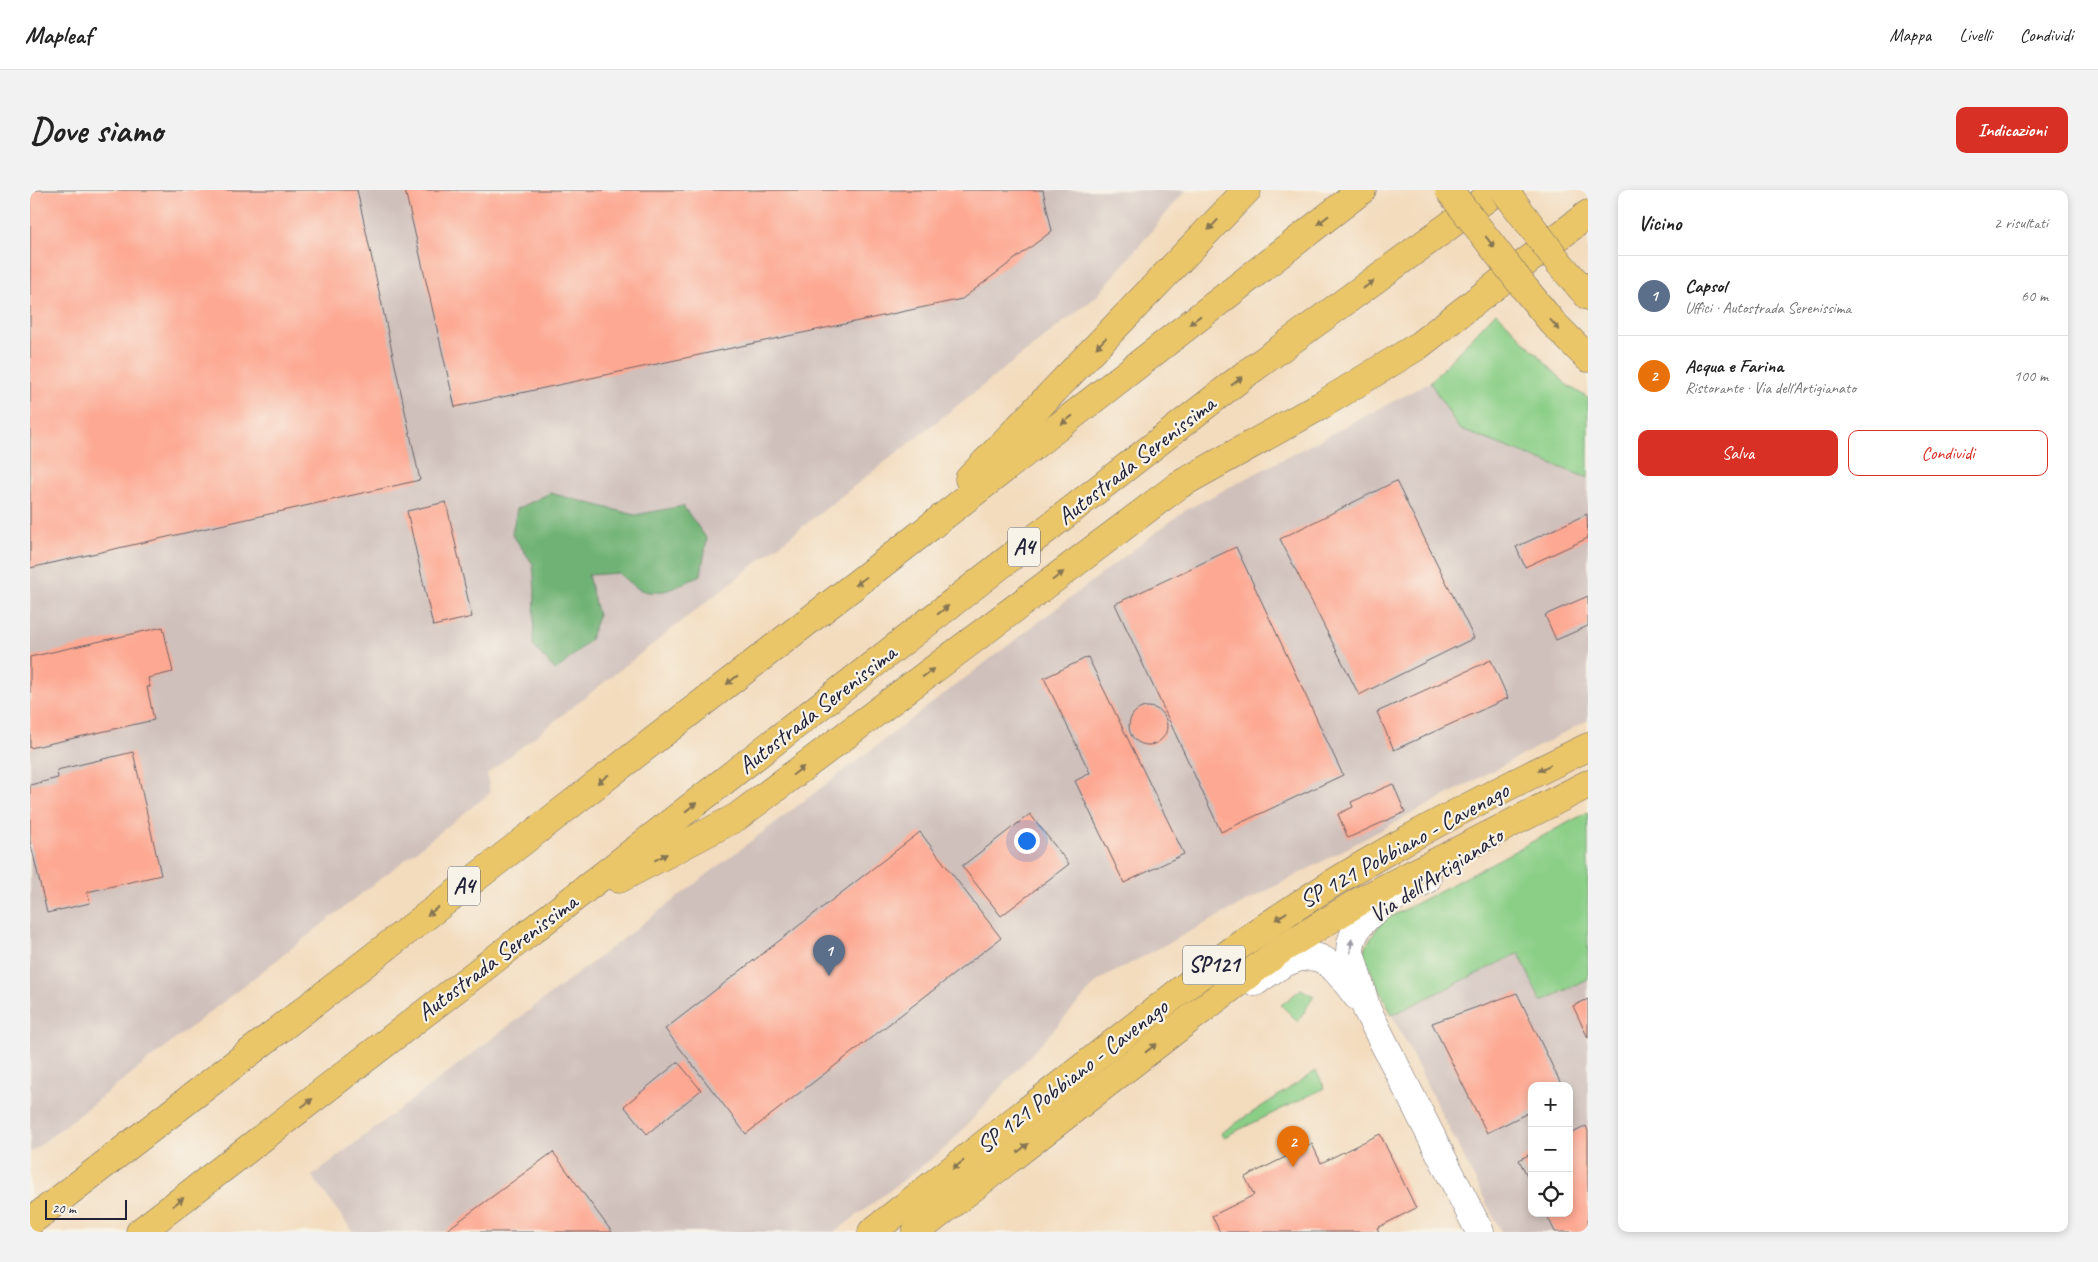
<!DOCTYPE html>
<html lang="it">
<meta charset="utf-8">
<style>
body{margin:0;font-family:Caveat,sans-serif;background:#f2f2f2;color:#222}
.controls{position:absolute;right:15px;bottom:15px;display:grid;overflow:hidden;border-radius:10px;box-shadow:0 2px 8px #0003}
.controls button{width:45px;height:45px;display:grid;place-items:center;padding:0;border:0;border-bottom:1px solid #e0e0e0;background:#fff;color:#222;font:25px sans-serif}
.scale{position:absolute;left:15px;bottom:12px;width:82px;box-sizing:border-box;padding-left:5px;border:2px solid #22223b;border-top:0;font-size:14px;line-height:18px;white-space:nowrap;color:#22223b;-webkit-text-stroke:4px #f7f3e8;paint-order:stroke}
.you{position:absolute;left:996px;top:650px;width:18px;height:18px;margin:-12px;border:4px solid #fff;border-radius:50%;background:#1a73e8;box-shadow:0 0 0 8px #1a73e833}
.badge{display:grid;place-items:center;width:32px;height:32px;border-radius:50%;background:#d93025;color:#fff;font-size:16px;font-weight:700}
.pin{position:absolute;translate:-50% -41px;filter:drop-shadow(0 1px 2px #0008)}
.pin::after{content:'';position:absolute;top:26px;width:18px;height:15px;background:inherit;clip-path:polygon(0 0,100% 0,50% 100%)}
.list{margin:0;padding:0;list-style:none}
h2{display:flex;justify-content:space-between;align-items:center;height:65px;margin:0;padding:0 20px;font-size:21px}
h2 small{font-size:16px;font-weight:400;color:#767676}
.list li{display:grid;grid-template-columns:32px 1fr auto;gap:15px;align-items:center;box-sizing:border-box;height:80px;padding:0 20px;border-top:1px solid #e0e0e0}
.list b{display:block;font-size:19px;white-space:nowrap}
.list p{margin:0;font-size:16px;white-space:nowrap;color:#767676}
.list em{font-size:16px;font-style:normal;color:#767676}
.actions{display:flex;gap:10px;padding:15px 20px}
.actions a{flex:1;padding:11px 0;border:1px solid #d93025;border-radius:10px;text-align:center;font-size:18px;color:#d93025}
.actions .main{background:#d93025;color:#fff}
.icon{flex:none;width:28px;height:28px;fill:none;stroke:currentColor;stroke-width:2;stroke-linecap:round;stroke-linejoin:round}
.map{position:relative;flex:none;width:1558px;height:1042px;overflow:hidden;border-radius:10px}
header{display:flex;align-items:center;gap:30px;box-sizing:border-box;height:70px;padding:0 25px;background:#fff;border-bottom:1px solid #e0e0e0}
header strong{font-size:24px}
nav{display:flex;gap:28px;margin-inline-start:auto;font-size:18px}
.intro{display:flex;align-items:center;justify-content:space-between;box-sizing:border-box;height:120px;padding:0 30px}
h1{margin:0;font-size:35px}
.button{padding:12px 22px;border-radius:10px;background:#d93025;color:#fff;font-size:18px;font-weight:700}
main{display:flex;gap:30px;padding:0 30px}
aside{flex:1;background:#fff;border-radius:10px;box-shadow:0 2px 8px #0003}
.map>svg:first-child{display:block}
.industrial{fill:#cfc0bb;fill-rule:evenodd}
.green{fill:#8bcf87;stroke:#567861}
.forest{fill:#70b274;stroke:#496a58}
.building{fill:#fda892}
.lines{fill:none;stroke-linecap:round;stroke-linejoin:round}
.minor-casing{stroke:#6b6368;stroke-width:29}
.major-casing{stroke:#6b6368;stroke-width:29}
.highway-casing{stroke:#6b6368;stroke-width:29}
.minor{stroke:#fff;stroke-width:28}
.major{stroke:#eac669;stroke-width:28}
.highway{stroke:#eac669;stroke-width:28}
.major-bridge-casing{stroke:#6b6368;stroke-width:29;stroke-linecap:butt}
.major-bridge{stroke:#eac669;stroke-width:28}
.oneway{fill:#867452}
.oneway2{fill:#9c9ca7}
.labels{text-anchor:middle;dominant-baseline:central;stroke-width:4.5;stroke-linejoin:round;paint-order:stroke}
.shield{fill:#f7f3e8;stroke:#62616f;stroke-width:1}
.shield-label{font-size:22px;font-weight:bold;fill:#22223b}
.street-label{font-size:24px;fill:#22223b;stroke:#f7f3e8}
</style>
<header>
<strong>Mapleaf</strong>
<nav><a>Mappa</a><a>Livelli</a><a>Condividi</a></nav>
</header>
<div class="intro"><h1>Dove siamo</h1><a class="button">Indicazioni</a></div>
<main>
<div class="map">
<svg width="1558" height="1042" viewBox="0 0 1558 1042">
<rect width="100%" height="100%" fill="#f7f3e8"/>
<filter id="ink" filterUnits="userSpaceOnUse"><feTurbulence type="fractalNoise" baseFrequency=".02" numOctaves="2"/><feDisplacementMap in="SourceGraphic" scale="10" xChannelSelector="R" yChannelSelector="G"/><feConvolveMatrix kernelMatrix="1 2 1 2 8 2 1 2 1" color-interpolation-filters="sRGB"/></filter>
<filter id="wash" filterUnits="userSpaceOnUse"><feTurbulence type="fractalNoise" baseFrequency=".0096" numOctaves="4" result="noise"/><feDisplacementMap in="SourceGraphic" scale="20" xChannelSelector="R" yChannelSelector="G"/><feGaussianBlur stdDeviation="1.12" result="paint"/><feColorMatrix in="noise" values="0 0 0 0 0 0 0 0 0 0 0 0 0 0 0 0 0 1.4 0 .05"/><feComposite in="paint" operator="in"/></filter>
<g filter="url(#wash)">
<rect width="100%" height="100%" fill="#f3dbbd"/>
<g class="industrial">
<polygon points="0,0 1156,0 1067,106 457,584 460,603 0,963"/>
<polygon points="1400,192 1429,239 1558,288 1558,530 1069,790 917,957 805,1042 323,1042 282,986 1154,321"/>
<path d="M1489,763L1512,812L1558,789V1042H1471L1362,825ZM1502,896H1539V1023H1502Z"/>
</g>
<g class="green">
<polygon points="1466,122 1537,195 1558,208 1558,288 1429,239 1400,192"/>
<polygon points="1558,622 1558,789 1511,812 1489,763 1362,825 1332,763 1351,732"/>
<polygon points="1271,799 1284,806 1268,832 1251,815"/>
<polygon points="1286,881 1295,898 1194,947 1191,943"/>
</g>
<path class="forest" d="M520,303L605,325L653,316L677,349L671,385C653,394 627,410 607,398C600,394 594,388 588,383L558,385L568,426L560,450L526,481L503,456L505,401L503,374L482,344L487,319Z"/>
<g id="blocks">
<g class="building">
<polygon points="0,0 327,0 390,290 0,378"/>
<polygon points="375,0 1013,0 1022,41 932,109 425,217"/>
<polygon points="1366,291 1444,448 1329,505 1250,349"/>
<polygon points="416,312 442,427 403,436 377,321"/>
<polygon points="1557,324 1558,348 1495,377 1486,357"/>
<polygon points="1206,357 1313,585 1191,642 1085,414"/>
<polygon points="1558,406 1558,436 1526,450 1515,425"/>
<polygon points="133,437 143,482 118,488 120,497 117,497 124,530 0,558 0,467"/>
<polygon points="1058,467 1154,664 1094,693 1045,591 1060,583 1014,488"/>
<polygon points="1461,470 1478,508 1364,560 1347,522"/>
<circle cx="1118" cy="536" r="19"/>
<polygon points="103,562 131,685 57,702 60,713 17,723 0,651 0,595 28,588 27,580"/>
<polygon points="1363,594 1375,622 1318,648 1308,624 1323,617 1321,612"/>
<polygon points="1000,624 1039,674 971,726 932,676"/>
<polygon points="890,642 971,748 716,944 635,839"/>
<polygon points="1487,803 1532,896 1502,896 1502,921 1457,943 1402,833"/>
<polygon points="1558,809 1558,848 1543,816"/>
<polygon points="648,872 671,900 617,944 594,916"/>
<polygon points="1556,936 1558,941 1558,1042 1525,1042 1516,1023 1539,1023 1539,945"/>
<polygon points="1350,944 1386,1018 1347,1038 1349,1042 1190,1042 1182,1026 1224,1005 1215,987 1282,954 1291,973"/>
<polygon points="523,962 582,1042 414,1042"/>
<polygon points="1502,963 1502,995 1489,970"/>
</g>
</g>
</g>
<g filter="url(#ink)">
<use href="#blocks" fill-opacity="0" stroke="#6b6368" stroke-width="1"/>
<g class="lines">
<g class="minor-casing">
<g id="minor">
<path d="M1397,689C1370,705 1320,725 1320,762L1337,820L1450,1042"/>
<path d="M1225,792C1242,780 1267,761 1289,768C1305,774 1317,794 1327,806"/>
</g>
</g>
<g class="major-casing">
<g id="major">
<polyline points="1530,74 1558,106"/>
<polyline points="1496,100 1522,132 1558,168"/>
<path d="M842,1042L1187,772C1302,685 1429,619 1558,557"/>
<polyline points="886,1042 1161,828 1252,759 1330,711 1558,594"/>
</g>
</g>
<g class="highway-casing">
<g id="highway">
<polyline points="939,289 1217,0"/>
<polyline points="589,689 707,627 1149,295 1290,216 1388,156 1558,24"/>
<polyline points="0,1032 869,361 1332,0"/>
<polyline points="110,1042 526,722 1217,183 1468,0"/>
</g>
</g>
<use href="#minor" class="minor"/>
<use href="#major" class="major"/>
<use href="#highway" class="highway"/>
<g class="major-bridge-casing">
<g id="major-bridge">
<polyline points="1419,0 1496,100"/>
<polyline points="1474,0 1530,74"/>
</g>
</g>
<use href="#major-bridge" class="major-bridge"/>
</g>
<defs><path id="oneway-solid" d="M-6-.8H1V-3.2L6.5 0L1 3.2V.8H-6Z" transform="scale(1.25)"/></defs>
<g class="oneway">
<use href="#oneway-solid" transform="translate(1293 30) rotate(142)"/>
<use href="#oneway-solid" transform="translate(1183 35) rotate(133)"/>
<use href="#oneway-solid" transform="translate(1460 52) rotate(52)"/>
<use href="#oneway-solid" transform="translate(1338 95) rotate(-36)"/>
<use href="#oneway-solid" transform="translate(1165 130) rotate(142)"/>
<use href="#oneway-solid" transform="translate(1525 135) rotate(48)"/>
<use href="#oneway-solid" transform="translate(1071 153) rotate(134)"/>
<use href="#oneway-solid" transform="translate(1207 191) rotate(-38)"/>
<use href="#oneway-solid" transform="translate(1037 230) rotate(142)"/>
<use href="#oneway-solid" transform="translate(1028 386) rotate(-37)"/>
<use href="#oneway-solid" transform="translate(831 391) rotate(142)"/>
<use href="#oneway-solid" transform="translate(913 420) rotate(-38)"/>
<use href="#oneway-solid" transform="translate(898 483) rotate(-37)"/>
<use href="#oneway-solid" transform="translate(702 490) rotate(142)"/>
<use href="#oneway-solid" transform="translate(1514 578) rotate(154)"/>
<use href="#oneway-solid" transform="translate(768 581) rotate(-37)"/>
<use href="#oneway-solid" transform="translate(573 589) rotate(142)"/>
<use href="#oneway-solid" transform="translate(661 617) rotate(-38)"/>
<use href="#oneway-solid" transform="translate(631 667) rotate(-28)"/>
<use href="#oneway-solid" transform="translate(403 721) rotate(142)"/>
<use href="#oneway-solid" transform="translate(1251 726) rotate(146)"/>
<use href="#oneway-solid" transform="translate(1121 858) rotate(-38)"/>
<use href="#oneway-solid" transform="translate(277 913) rotate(-37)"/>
<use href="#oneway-solid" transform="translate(993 958) rotate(-38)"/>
<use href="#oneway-solid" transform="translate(928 975) rotate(142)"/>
<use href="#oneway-solid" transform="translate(148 1012) rotate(-38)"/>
</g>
<use class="oneway2" href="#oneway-solid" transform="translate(1321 756) rotate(-84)"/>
</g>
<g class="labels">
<g class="shield">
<rect x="978" y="337.5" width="32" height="39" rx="4"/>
<rect x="418" y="676.5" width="32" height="39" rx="4"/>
<rect x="1153" y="755.5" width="62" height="39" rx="4"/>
</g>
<g class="shield-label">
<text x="994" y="357">A4</text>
<text x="434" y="696">A4</text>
<text x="1184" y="775">SP121</text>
</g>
<g class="street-label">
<text transform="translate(1106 270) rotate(-38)">Autostrada Serenissima</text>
<text transform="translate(787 519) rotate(-38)">Autostrada Serenissima</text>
<text transform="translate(1374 655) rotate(-29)">SP 121 Pobbiano - Cavenago</text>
<text transform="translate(1406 685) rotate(-33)">Via dell'Artigianato</text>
<text transform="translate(467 767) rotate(-37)">Autostrada Serenissima</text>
<text transform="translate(1042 886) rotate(-38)">SP 121 Pobbiano - Cavenago</text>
</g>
</g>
</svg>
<div class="controls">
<button>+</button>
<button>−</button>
<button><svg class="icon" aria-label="locate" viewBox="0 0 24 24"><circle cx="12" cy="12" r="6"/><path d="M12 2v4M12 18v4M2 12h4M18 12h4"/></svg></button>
</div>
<div class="scale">20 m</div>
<div class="you"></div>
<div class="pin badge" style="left:799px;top:786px;background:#5c6f8a">1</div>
<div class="pin badge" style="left:1263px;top:977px;background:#e8710a">2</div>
</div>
<aside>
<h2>Vicino<small>2 risultati</small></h2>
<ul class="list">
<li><span class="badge" style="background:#5c6f8a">1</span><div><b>Capsol</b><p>Uffici · Autostrada Serenissima</p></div><em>60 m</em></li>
<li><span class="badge" style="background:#e8710a">2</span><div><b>Acqua e Farina</b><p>Ristorante · Via dell'Artigianato</p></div><em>100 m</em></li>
</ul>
<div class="actions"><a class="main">Salva</a><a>Condividi</a></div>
</aside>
</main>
